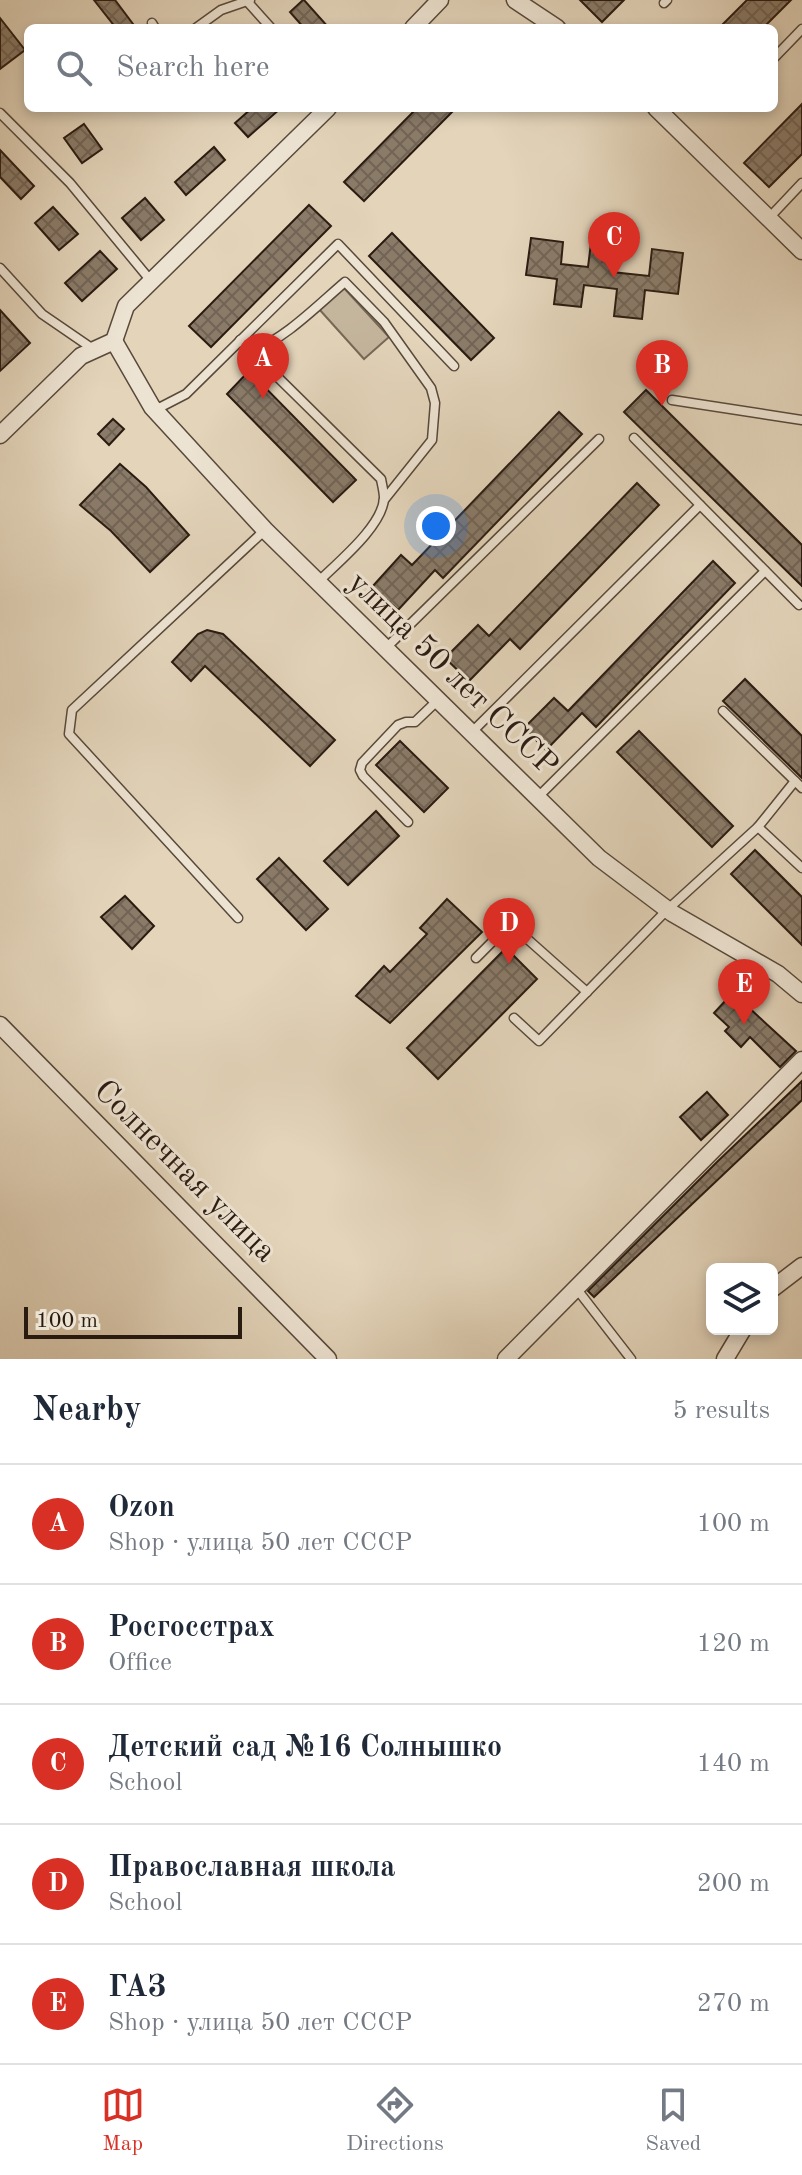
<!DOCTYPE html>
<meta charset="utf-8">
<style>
body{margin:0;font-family:"Old Standard TT",serif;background:#f6f6f7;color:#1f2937}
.controls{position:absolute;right:24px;bottom:24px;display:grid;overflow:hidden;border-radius:12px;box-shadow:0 4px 12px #0003}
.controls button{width:72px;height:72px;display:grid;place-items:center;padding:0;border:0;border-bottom:2px solid #e0e1e3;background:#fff;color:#1f2937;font:40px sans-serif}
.scale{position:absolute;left:24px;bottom:20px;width:218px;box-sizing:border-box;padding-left:8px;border:4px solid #2a1b11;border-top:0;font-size:22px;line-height:28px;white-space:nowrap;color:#2a1b11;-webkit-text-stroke:6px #ede3d2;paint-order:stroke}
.you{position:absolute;left:436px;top:526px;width:28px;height:28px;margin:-20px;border:6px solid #fff;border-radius:50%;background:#1a73e8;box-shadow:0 0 0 12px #1a73e833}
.badge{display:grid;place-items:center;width:52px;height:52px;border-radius:50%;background:#d93025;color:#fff;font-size:26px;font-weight:700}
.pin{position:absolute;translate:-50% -66px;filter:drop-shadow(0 2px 4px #0008)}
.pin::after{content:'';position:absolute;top:42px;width:28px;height:24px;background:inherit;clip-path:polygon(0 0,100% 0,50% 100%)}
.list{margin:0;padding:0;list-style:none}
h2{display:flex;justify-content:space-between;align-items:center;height:104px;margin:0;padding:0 32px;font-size:34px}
h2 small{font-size:26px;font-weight:400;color:#747a83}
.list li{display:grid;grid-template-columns:52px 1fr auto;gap:24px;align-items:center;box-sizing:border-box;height:120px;padding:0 32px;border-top:2px solid #e0e1e3}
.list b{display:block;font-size:30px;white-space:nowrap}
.list p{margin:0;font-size:26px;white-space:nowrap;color:#747a83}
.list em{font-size:26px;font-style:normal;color:#747a83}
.icon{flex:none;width:44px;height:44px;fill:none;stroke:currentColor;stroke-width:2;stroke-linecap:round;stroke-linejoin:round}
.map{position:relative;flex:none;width:802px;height:1359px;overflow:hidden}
.search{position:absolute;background:#fff;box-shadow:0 4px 12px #0003;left:24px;right:24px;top:24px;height:88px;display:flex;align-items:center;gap:20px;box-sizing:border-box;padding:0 28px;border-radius:12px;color:#747a83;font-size:30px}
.sheet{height:704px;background:#fff}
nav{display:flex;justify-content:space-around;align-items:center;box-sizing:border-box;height:112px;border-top:2px solid #e0e1e3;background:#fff;font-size:22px;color:#747a83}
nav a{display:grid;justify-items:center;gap:4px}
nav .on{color:#d93025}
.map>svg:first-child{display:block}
.green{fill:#c4b59d;stroke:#776857;stroke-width:2}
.building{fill:url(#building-cross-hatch);stroke:#2a1b11;stroke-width:2}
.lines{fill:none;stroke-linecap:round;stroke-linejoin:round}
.service-casing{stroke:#58493b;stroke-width:11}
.minor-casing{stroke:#58493b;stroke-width:19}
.service{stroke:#ede3d2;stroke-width:8}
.minor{stroke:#ede3d2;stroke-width:16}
.labels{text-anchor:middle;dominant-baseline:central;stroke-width:6;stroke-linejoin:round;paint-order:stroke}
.street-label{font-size:32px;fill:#2a1b11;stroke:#ede3d2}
</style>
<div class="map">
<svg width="802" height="1359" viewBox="0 0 802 1359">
<defs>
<pattern id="building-cross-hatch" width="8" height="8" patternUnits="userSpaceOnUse" patternTransform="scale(2)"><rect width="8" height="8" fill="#8a7b69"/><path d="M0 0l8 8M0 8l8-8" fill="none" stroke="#716455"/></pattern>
</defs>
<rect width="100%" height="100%" fill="#e3d4ba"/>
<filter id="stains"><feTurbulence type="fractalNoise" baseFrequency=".0025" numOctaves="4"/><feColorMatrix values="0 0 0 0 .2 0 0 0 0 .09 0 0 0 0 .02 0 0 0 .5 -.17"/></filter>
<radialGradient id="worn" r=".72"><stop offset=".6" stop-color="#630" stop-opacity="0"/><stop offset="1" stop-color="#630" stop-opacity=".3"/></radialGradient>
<polygon class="green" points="343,287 389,337 364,359 319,309"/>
<g class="building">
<polygon points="94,0 115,0 136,28 116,28"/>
<polygon points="303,0 304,0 329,28 304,28 290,12"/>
<polygon points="580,0 624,0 602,22"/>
<polygon points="747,0 791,0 763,28 719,28"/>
<polygon points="0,18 25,50 0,69"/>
<polygon points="802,104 802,154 769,187 744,163"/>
<polygon points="252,108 281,108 248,137 235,123"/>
<polygon points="417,108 456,108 364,201 344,182"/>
<polygon points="84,124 102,149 82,163 64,138"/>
<polygon points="214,147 225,160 186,195 175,182"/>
<polygon points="0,150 34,186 21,199 0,177"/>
<polygon points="145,198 164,220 141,240 122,218"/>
<polygon points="309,205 331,226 211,347 189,326"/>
<polygon points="53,207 78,234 59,250 35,223"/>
<polygon points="392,233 494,338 471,360 369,256"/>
<polygon points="531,238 563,242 561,264 588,267 591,243 616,246 612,272 649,276 652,249 683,253 678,294 645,290 642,319 614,316 617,289 584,285 581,307 554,304 557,279 526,275"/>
<polygon points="100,251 117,269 82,301 65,283"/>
<polygon points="0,310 30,343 0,371"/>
<polygon points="249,371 356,480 333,502 227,394"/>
<polygon points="646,390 802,545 802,586 624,412"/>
<polygon points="559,412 582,434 443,578 435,570 398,610 372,587 401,555 412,565"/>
<polygon points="113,419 124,429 109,445 98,434"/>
<polygon points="120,464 146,487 189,535 150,572 111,531 80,505"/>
<polygon points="637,483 659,505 520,649 510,639 469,681 445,658 478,625 489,636"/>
<polygon points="713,561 735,583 596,727 582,713 546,750 524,728 554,698 568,711"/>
<polygon points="207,630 223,634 335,740 310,766 205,666 191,681 172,662 198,634"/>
<polygon points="745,679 802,736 802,778 723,701"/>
<polygon points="639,731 733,826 712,847 617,752"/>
<polygon points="400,741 448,788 424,812 376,765"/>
<polygon points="376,811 399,836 348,885 324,861"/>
<polygon points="755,850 802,897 802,945 731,874"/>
<polygon points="279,858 328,909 306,930 257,879"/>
<polygon points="125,896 154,926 132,949 101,917"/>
<polygon points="447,899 482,932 390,1023 356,996 384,966 390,972 427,934 420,928"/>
<polygon points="506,948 537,979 438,1079 407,1048"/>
<polygon points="727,999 741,1012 747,1006 796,1051 780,1067 750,1037 741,1047 725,1031 729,1027 714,1013"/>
<polygon points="802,1081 802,1100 594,1297 588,1291 718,1161"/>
<polygon points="707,1092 728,1115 701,1140 680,1117"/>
</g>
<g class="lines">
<g class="service-casing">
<g id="service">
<polyline points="246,0 271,28"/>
<polyline points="664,3 667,0"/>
<polyline points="152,23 155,28"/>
<polyline points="196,28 221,10 250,0"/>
<polyline points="774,58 802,29"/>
<polyline points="0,113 70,183 151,281"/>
<polyline points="769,218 802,183"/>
<polyline points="0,268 42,314 93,349"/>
<path d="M240,340L381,479C382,485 384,492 384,498C383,526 337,563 318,582"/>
<path d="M251,351C283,341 319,304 345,282L384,322L431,388L435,403L432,440L384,500"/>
<polyline points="672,400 802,420"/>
<polyline points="155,410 186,394 338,244 454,366"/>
<polyline points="634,438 799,605"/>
<polyline points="386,648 599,439"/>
<polyline points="723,711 795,781"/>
<polyline points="472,732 700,505"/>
<polyline points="538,797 765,571"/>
<polyline points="408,822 363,776 360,770 362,763 398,725 406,722 415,722 438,700"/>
<polyline points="758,827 795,781 802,788"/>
<polyline points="238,918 69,734 72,710 265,530"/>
<polyline points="476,958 502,932 515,928 587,992"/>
<polyline points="514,1018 539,1041 667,910 758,827 802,868"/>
<polyline points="576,1288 631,1359"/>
</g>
</g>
<g class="minor-casing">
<g id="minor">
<polyline points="515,0 557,28"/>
<polyline points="413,28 440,0"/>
<polyline points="656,108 802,251"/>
<polyline points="114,341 152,407 265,530 599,858 672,913 778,974 802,994"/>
<polyline points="0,435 81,356 114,341 126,306 328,108"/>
<polyline points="0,1025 328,1359"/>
<polyline points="772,1289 802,1266"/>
<polyline points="506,1359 802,1060"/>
<polyline points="725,1359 743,1329"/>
</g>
</g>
<use href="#service" class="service"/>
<use href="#minor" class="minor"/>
</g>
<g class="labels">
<g class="street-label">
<text transform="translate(452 675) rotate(44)">улица 50 лет СССР</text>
<text transform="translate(184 1172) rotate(45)">Солнечная улица</text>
</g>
</g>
<rect width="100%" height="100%" filter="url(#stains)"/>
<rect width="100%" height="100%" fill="url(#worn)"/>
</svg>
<div class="controls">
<button><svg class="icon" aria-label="layers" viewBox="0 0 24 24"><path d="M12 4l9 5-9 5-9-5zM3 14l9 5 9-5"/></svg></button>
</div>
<div class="scale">100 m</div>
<div class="you"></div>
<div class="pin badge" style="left:263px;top:399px">A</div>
<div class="pin badge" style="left:662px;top:406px">B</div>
<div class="pin badge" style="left:614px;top:278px">C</div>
<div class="pin badge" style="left:509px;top:964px">D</div>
<div class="pin badge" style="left:744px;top:1025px">E</div>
<div class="search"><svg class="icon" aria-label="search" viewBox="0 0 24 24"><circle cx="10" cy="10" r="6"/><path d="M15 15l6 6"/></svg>Search here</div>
</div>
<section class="sheet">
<h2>Nearby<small>5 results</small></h2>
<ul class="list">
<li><span class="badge">A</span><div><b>Ozon</b><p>Shop · улица 50 лет СССР</p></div><em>100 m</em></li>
<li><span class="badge">B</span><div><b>Росгосстрах</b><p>Office</p></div><em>120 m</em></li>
<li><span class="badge">C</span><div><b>Детский сад №16 Солнышко</b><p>School</p></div><em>140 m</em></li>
<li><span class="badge">D</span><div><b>Православная школа</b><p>School</p></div><em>200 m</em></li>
<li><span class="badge">E</span><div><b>ГАЗ</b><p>Shop · улица 50 лет СССР</p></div><em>270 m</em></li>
</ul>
</section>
<nav>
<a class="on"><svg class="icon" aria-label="map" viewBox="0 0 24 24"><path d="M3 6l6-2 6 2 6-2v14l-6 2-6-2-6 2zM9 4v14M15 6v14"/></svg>Map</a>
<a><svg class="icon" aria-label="directions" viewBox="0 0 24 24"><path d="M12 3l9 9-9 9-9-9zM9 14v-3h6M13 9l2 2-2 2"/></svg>Directions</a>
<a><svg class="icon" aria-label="saved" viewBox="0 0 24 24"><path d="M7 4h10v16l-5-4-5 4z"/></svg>Saved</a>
</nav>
